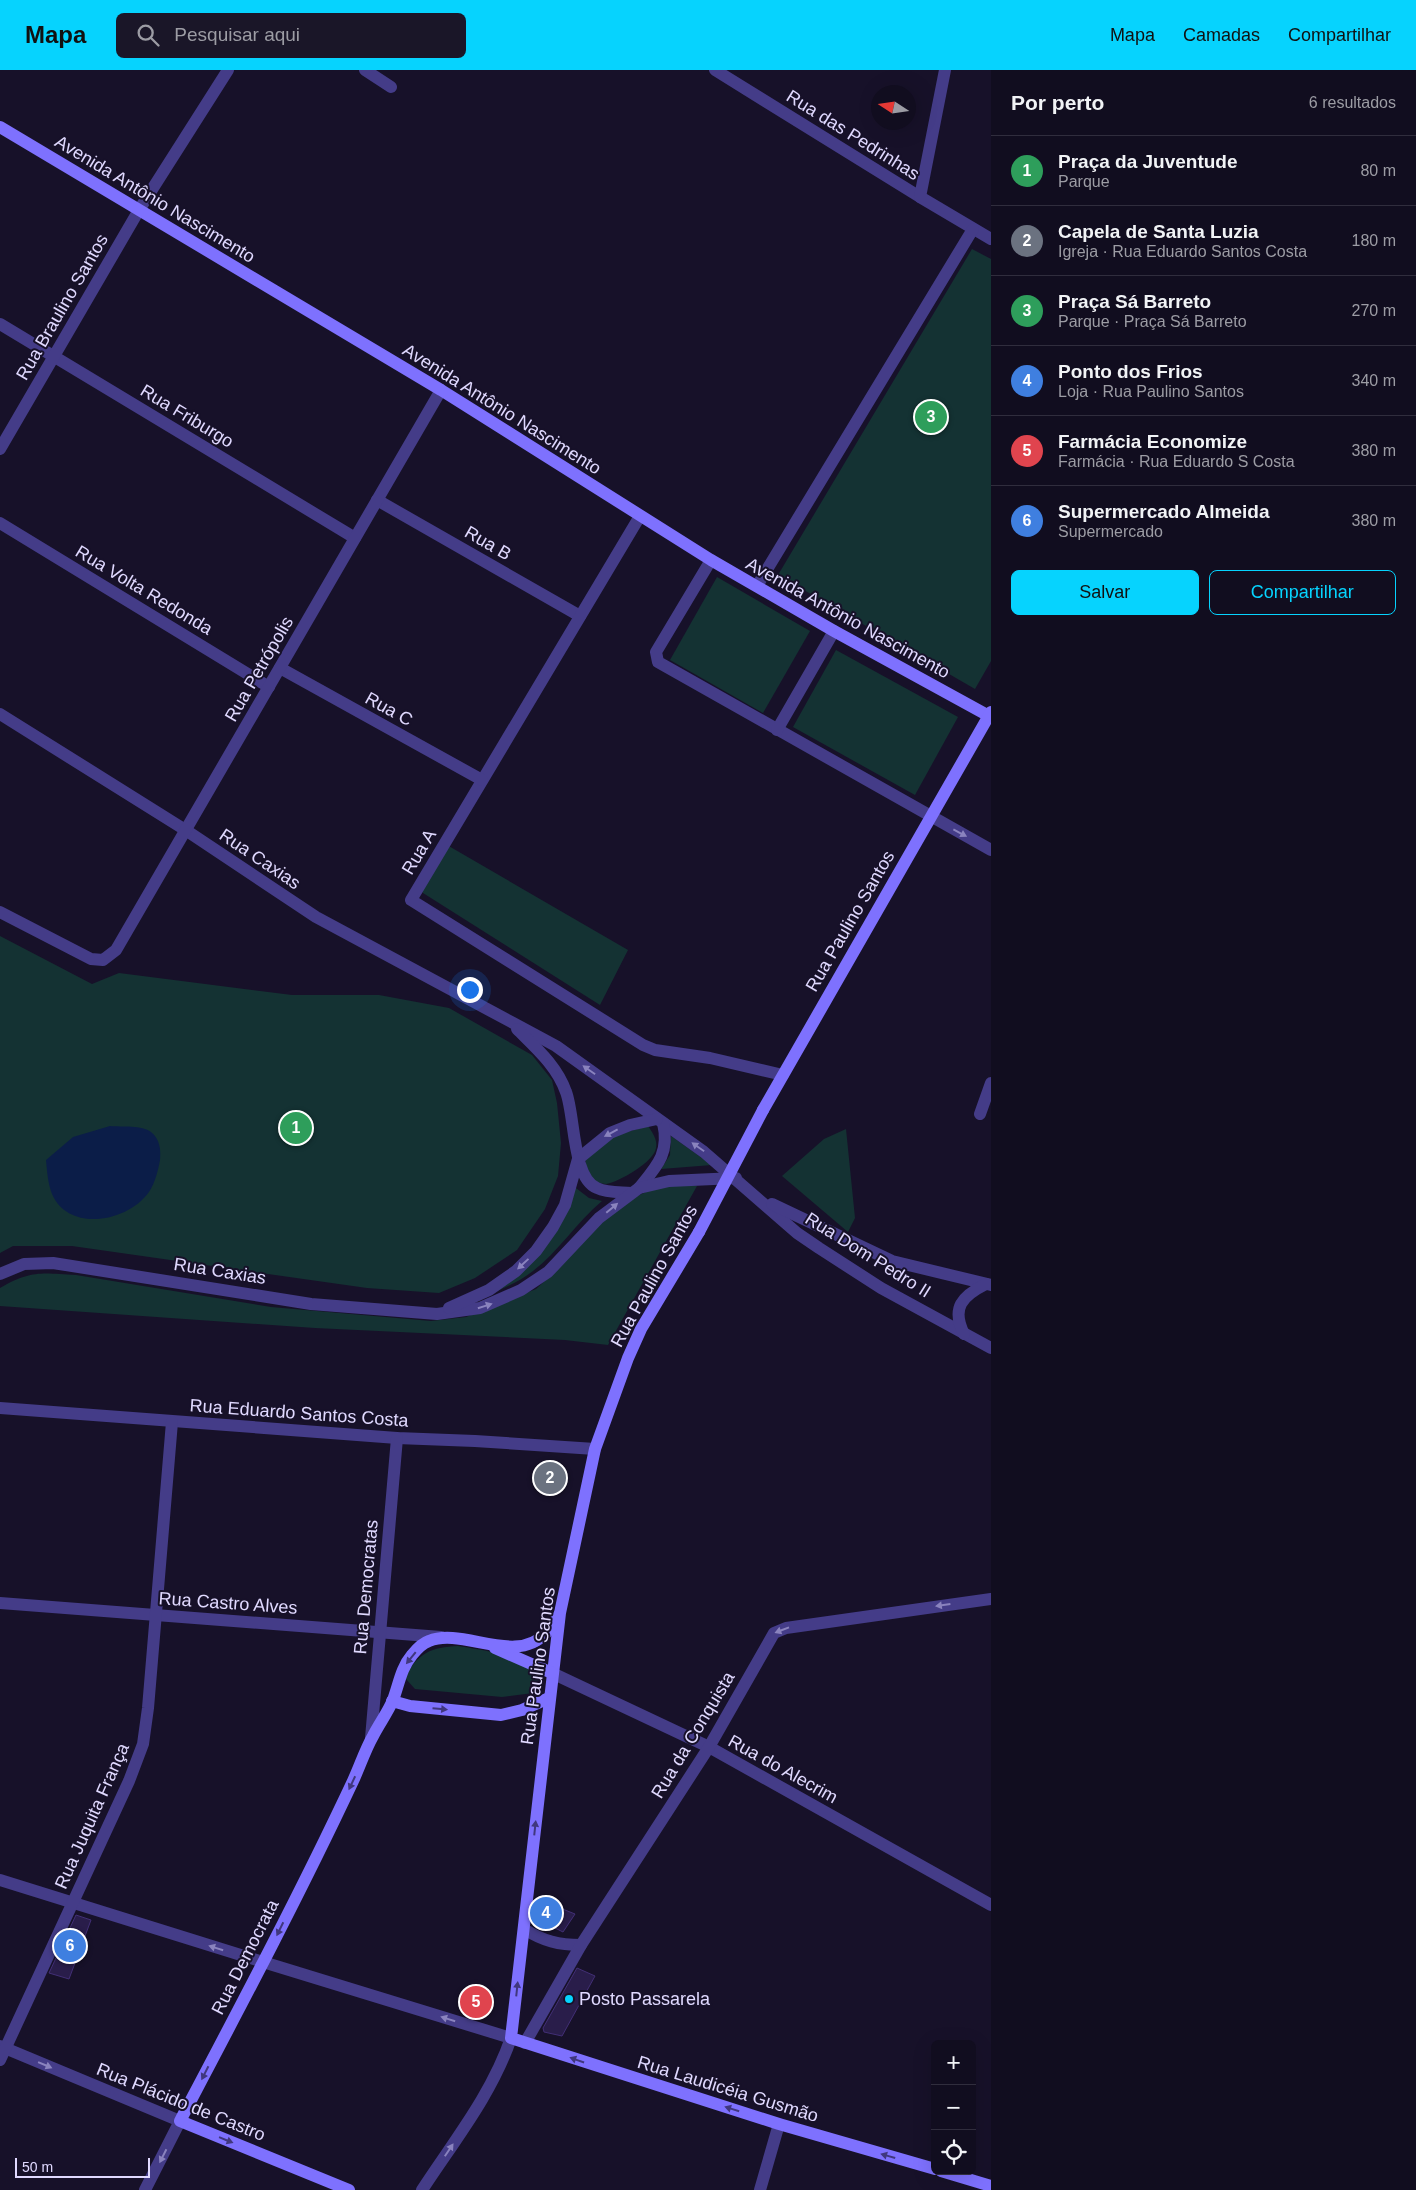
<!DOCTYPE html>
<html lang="pt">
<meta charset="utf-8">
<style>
body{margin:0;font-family:Helvetica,sans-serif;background:#1a1628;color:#f1f3f6}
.controls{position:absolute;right:15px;bottom:15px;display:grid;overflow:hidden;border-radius:8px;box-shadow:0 5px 20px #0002}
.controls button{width:45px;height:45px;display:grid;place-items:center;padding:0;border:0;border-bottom:1px solid #302d3d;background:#110d1f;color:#f1f3f6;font:25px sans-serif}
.compass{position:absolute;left:871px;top:15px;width:45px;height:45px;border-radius:50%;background:#110d1f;box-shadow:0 5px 20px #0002;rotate:282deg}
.scale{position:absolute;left:15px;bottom:12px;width:135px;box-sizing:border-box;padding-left:5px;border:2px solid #e0d9ff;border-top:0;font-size:14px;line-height:18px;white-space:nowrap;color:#e0d9ff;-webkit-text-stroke:4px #171129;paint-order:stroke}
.you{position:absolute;left:469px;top:919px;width:18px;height:18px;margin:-12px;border:4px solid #fff;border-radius:50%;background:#1a73e8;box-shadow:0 0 0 8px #1a73e833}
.badge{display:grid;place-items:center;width:32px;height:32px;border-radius:50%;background:#06d3fe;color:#fff;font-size:16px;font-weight:700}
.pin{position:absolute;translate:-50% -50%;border:2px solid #fff;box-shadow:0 1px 5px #0006}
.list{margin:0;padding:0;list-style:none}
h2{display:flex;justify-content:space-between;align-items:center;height:65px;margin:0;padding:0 20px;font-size:21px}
h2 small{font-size:16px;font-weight:400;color:#9c9ca4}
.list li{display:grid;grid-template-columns:32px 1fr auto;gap:15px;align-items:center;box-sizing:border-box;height:70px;padding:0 20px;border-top:1px solid #302d3d}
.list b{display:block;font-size:19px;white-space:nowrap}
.list p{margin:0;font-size:16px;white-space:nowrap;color:#9c9ca4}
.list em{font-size:16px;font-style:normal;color:#9c9ca4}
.actions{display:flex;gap:10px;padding:15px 20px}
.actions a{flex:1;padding:11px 0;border:1px solid #06d3fe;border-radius:8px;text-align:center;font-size:18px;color:#06d3fe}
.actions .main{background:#06d3fe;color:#111}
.icon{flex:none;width:28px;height:28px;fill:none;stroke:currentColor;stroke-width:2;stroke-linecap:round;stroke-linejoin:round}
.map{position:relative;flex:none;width:991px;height:2120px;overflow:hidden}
header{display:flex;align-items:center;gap:30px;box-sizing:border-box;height:70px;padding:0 25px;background:#06d3fe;color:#111}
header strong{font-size:24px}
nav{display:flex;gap:28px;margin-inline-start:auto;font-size:18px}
.search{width:350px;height:45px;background:#1a1628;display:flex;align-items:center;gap:12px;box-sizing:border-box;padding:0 18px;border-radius:8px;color:#9c9ca4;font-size:19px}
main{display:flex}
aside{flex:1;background:#110d1f}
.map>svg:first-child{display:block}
.green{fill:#143233}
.water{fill:#0b1d48}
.building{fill:#291d4a;stroke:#422f76}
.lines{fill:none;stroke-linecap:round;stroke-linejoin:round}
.minor{stroke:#443c88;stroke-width:12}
.tertiary{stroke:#443c88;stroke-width:12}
.secondary{stroke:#7e71fe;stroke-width:12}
.secondary-bridge{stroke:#7e71fe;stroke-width:12}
.oneway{fill:#8a83be}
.oneway2{fill:#40377e}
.poi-dot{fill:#06d3fe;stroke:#171129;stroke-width:2}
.labels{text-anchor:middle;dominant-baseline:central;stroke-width:4;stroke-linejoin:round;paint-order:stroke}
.street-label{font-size:18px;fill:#e0d9ff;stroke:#171129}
.poi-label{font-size:18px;fill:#e0d9ff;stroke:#171129;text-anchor:start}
</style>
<header>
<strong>Mapa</strong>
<div class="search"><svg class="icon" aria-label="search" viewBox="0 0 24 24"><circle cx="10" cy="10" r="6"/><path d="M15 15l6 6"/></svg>Pesquisar aqui</div>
<nav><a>Mapa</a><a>Camadas</a><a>Compartilhar</a></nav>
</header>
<main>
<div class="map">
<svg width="991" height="2120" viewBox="0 0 991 2120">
<rect width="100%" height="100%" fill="#171129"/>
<g class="green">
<polygon points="972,179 991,189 991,591 975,619 778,505"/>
<polygon points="717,507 810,561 763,643 670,590"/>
<polygon points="836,580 958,647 915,725 793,657"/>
<polygon points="447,775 628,880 600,935 423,823 422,820"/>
<polygon points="0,866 92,914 119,903 292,925 379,925 449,938 532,985 552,1010 557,1033 561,1073 558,1106 545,1139 517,1180 475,1208 439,1223 367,1218 72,1176 13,1176 0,1183"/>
<path d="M648,1056C652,1062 658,1070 656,1078C654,1092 619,1112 606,1114C601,1114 595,1111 591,1110L586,1097L585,1085L603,1069Z"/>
<polygon points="846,1059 855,1148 848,1162 782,1106 824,1069"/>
<polygon points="671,1066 712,1095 661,1099 670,1085"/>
<path d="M675,1113L697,1116L608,1275L565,1270L315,1258L0,1236V1218C31,1200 41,1203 76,1205L271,1237L431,1251L466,1247L536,1219L561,1196L604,1149L627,1131L652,1119Z"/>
<path d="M572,1115L589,1128L602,1131C576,1153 558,1182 533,1201C519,1212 502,1219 485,1226L528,1196Z"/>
<path d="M458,1576C476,1579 528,1586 538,1601C540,1604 541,1609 542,1613L533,1623L502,1627L415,1619L405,1608C417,1583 432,1577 458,1576Z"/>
</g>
<path class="water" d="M110,1056C122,1057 142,1055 151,1062C160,1069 161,1080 160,1090C158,1101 155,1113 149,1122C128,1152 69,1163 52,1124C48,1114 47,1101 46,1090L73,1067Z"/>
<g class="building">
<polygon points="540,1830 575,1844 563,1862 535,1848"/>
<polygon points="76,1845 91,1850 69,1909 49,1903"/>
<polygon points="577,1898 595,1906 562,1966 544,1962 543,1958"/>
</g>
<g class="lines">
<g class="minor">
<polyline points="365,0 391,17"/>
<polyline points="715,0 920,127"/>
<polyline points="0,254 355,468"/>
<polyline points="0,379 139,140 228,0"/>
<polyline points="377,430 580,546"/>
<polyline points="640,446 411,830 643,975 655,980 710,988 783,1005"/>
<polyline points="0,453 269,617"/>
<polyline points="711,490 656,582 658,592 991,780"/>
<polyline points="280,598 482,710"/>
<polyline points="0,644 187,761 316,847 556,976 704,1082 797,1163 819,1178 881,1218 991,1278"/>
<polyline points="777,660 834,561"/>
<polyline points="0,842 91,889 103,890 116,880 441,320"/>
<path d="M517,959C536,978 557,996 566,1022C575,1045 572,1108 597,1118C607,1123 620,1122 631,1123"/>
<polyline points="980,1044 991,1013"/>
<path d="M639,1118C657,1096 670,1083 663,1053"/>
<polyline points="772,1134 892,1191 991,1215"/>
<polyline points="0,1204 24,1194 53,1193 311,1234 437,1244 480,1238 521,1220 548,1202 599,1148 639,1118 669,1111 736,1108"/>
<polyline points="449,1238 489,1220 516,1201 536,1181 553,1157 565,1135 578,1089 610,1063 630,1055 657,1049"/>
<path d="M964,1264C951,1238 962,1226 986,1214"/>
<polyline points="0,1338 397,1368 475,1371 595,1379"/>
<polyline points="0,1533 441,1567"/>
<polyline points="552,1603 709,1677 991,1835"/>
<polyline points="371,1668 397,1368"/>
<polyline points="0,1810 263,1892"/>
<path d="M524,1859C543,1871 559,1875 581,1875"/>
<polyline points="525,1973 581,1875 709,1677 774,1563 786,1558 991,1529"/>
<polyline points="0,1976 180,2051"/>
<polyline points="0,1990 129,1711 143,1674 148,1638 172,1352"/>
<polyline points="760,2120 779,2054"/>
</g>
<g class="tertiary">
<polyline points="945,0 920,127 991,169"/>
<polyline points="757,516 973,159"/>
<path d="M263,1892L511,1968C492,2024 454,2071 422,2120"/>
<polyline points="145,2120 180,2051"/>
</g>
<g class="secondary">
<polyline points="0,57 441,320 711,490 834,561 989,646"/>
<polyline points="763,1040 991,642"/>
<polyline points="699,1162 641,1259 628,1288 595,1379 560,1543 511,1968 779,2054 935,2099"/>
<polyline points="495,1578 552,1603"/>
<polyline points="392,1631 410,1636 501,1645 522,1640 549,1628"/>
<polyline points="941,2101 991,2116"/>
<path d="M349,2120L180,2051C239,1939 299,1826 353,1711C360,1696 365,1680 373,1666C379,1654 388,1642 393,1630C399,1614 401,1598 412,1585C416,1580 423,1573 429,1571C463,1557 515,1596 546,1563C551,1558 555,1551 559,1545"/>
</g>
<polyline class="secondary-bridge" points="699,1162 763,1040"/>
</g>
<defs><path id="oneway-solid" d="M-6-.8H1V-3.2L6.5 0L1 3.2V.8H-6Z" transform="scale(1.25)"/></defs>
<g class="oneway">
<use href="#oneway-solid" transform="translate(960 763) rotate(28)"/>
<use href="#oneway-solid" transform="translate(589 1000) rotate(-145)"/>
<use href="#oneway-solid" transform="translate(611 1063) rotate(152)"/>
<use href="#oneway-solid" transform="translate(698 1077) rotate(-145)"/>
<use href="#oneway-solid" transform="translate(612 1138) rotate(-40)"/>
<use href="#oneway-solid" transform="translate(523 1194) rotate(137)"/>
<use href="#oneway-solid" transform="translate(485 1236) rotate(-18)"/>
<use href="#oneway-solid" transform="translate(943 1535) rotate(172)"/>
<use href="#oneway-solid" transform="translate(782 1560) rotate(159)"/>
<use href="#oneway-solid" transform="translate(216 1878) rotate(-163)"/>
<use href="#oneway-solid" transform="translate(448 1949) rotate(-163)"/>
<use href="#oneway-solid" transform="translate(45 1995) rotate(23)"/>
<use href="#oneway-solid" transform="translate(449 2080) rotate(-56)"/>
<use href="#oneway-solid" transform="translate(163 2086) rotate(117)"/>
</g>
<g class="oneway2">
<use href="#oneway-solid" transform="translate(411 1588) rotate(129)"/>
<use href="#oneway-solid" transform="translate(440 1639) rotate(5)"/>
<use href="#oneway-solid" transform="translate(352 1713) rotate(115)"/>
<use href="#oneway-solid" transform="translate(535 1758) rotate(-84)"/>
<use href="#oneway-solid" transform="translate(280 1859) rotate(116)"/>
<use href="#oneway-solid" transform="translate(517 1919) rotate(-84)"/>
<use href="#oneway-solid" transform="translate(577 1990) rotate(-161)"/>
<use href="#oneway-solid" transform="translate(205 2003) rotate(117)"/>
<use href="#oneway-solid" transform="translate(732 2039) rotate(-163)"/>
<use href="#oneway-solid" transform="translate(226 2070) rotate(22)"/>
<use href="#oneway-solid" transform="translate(888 2086) rotate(-164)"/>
</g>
<circle class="poi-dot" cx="569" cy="1929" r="5"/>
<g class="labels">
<g class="street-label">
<text transform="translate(853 65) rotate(32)">Rua das Pedrinhas</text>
<text transform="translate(155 129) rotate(31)">Avenida Antônio Nascimento</text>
<text transform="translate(62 237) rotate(-60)">Rua Braulino Santos</text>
<text transform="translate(502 339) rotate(32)">Avenida Antônio Nascimento</text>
<text transform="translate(187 346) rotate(31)">Rua Friburgo</text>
<text transform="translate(488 473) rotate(30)">Rua B</text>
<text transform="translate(144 520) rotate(31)">Rua Volta Redonda</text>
<text transform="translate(848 548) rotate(29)">Avenida Antônio Nascimento</text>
<text transform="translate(259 599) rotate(-60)">Rua Petrópolis</text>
<text transform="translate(389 639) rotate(29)">Rua C</text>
<text transform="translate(419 782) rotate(-59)">Rua A</text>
<text transform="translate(260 789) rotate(34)">Rua Caxias</text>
<text transform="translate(850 851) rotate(-60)">Rua Paulino Santos</text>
<text transform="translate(868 1185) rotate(32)">Rua Dom Pedro II</text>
<text transform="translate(220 1201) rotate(9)">Rua Caxias</text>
<text transform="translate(654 1206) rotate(-61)">Rua Paulino Santos</text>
<text transform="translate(299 1343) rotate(4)">Rua Eduardo Santos Costa</text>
<text transform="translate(366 1517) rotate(-85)">Rua Democratas</text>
<text transform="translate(228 1533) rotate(4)">Rua Castro Alves</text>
<text transform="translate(538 1596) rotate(-82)">Rua Paulino Santos</text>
<text transform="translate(693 1665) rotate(-59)">Rua da Conquista</text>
<text transform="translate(783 1699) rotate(29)">Rua do Alecrim</text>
<text transform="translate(92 1746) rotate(-66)">Rua Juquita França</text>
<text transform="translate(245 1887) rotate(-63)">Rua Democrata</text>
<text transform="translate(728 2019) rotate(17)">Rua Laudicéia Gusmão</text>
<text transform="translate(181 2032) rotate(22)">Rua Plácido de Castro</text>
</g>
<g class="poi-label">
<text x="579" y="1929">Posto Passarela</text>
</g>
</g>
</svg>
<div class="controls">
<button>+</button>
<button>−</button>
<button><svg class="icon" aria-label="locate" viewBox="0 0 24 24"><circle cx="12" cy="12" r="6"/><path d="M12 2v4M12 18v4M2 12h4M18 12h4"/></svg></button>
</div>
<svg class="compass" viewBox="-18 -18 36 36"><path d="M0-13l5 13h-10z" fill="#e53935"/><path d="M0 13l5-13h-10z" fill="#9c9ca4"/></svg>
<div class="scale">50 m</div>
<div class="you"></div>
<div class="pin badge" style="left:296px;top:1058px;background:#2e9e5b">1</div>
<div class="pin badge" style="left:550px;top:1408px;background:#6b7280">2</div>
<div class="pin badge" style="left:931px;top:347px;background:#2e9e5b">3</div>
<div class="pin badge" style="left:546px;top:1843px;background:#3f7fe0">4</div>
<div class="pin badge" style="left:476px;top:1932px;background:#e0444e">5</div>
<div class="pin badge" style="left:70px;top:1876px;background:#3f7fe0">6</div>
</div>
<aside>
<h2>Por perto<small>6 resultados</small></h2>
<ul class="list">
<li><span class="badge" style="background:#2e9e5b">1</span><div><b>Praça da Juventude</b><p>Parque</p></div><em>80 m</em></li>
<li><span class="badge" style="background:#6b7280">2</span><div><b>Capela de Santa Luzia</b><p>Igreja · Rua Eduardo Santos Costa</p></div><em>180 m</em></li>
<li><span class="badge" style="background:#2e9e5b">3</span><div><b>Praça Sá Barreto</b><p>Parque · Praça Sá Barreto</p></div><em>270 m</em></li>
<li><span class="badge" style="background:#3f7fe0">4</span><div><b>Ponto dos Frios</b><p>Loja · Rua Paulino Santos</p></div><em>340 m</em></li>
<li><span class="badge" style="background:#e0444e">5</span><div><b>Farmácia Economize</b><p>Farmácia · Rua Eduardo S Costa</p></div><em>380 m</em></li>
<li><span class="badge" style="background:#3f7fe0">6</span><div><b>Supermercado Almeida</b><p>Supermercado</p></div><em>380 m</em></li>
</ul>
<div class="actions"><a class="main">Salvar</a><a>Compartilhar</a></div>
</aside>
</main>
